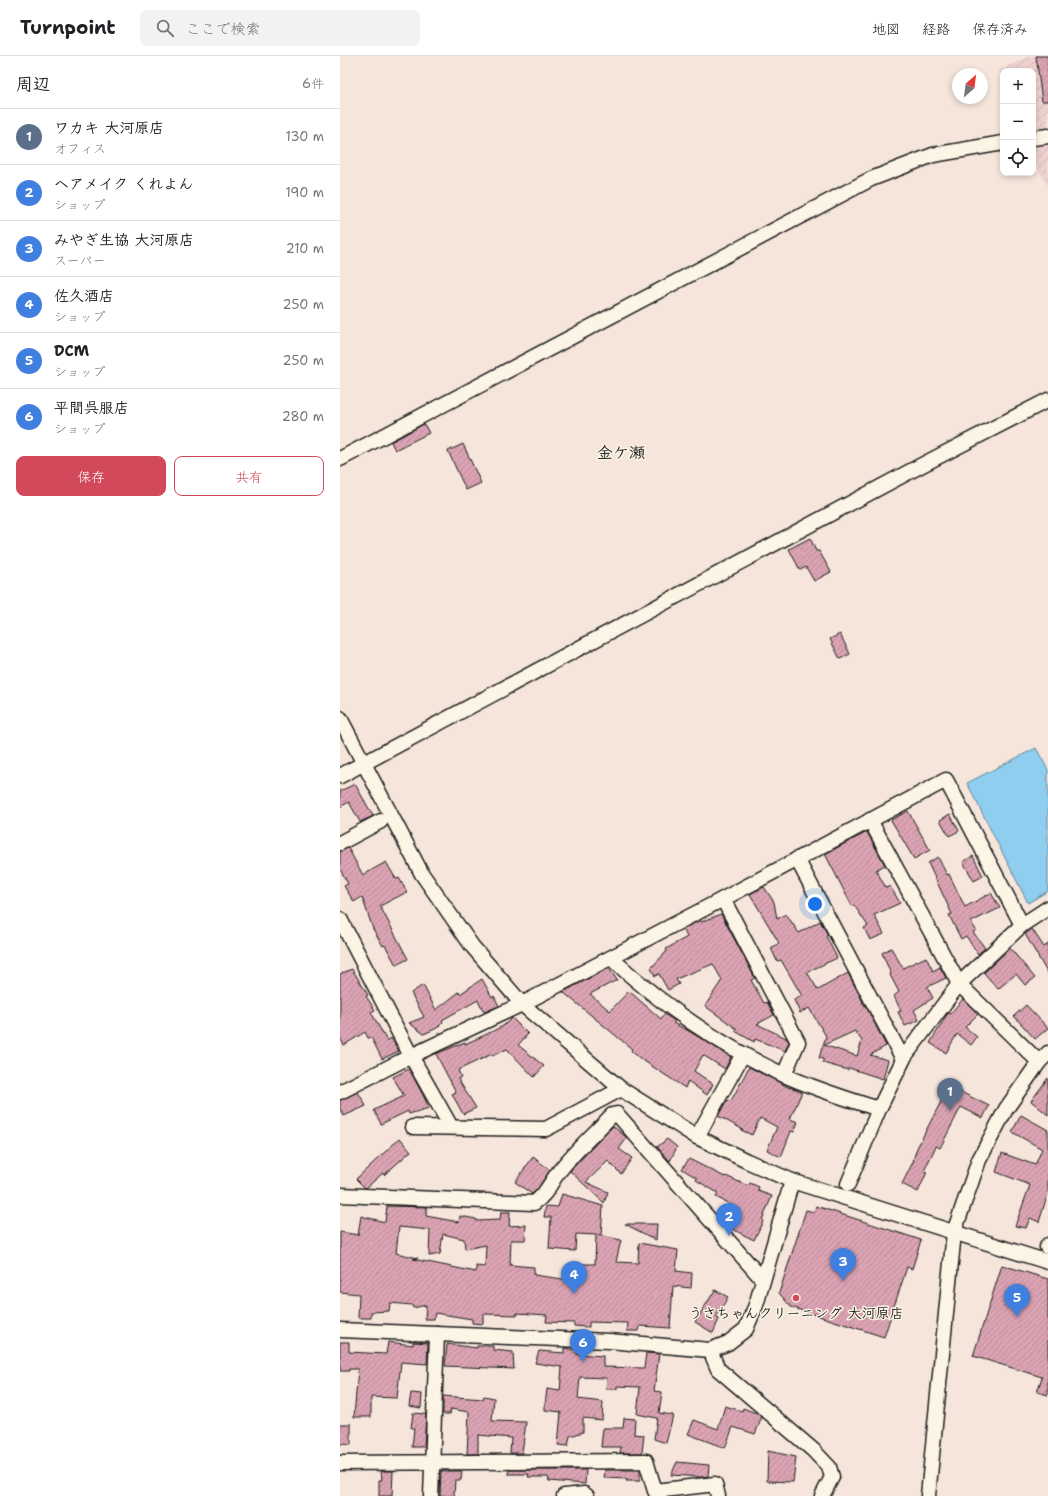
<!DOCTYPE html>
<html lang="ja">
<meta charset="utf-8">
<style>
body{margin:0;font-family:"Shantell Sans","Klee One",sans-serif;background:#f2f2f2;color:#202124}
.controls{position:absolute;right:12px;top:12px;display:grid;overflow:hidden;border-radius:8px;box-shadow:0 2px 6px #0003}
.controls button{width:36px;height:36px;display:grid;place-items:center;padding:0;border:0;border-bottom:1px solid #e0e0e0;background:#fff;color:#202124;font:20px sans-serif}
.compass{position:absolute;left:612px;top:12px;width:36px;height:36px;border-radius:50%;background:#fff;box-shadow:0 2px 6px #0003;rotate:28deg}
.you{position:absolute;left:475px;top:848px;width:14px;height:14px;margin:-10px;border:3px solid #fff;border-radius:50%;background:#1a73e8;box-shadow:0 0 0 6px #1a73e833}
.badge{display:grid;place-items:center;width:26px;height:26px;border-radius:50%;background:#d1495b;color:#fff;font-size:13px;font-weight:700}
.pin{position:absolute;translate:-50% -33px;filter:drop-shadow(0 1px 2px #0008)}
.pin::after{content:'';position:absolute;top:21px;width:14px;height:12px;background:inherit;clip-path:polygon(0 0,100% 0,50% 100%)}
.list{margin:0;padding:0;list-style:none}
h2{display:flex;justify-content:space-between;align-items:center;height:52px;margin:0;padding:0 16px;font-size:17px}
h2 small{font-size:13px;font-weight:400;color:#757577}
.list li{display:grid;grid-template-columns:26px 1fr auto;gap:12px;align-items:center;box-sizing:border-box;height:56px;padding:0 16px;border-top:1px solid #e0e0e0}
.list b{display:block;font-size:15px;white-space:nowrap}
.list p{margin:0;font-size:13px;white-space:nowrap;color:#757577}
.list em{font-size:13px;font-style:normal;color:#757577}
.actions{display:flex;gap:8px;padding:12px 16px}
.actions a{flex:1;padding:9px 0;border:1px solid #d1495b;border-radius:8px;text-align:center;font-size:14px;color:#d1495b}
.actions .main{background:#d1495b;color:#fff}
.icon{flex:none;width:22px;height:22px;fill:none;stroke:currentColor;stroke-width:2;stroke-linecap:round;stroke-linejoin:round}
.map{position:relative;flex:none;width:708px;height:1440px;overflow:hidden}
header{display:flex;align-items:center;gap:24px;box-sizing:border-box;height:56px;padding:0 20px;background:#fff;border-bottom:1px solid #e0e0e0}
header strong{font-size:19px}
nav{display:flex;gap:22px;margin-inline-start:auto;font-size:14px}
.search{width:280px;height:36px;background:#f2f2f2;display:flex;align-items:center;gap:10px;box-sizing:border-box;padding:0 14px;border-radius:8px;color:#757577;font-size:15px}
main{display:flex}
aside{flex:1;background:#fff}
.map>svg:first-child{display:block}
.industrial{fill:url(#industrial-furrows)}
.water{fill:#90cef0;stroke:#62879b}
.building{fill:url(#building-hatch);stroke:#1c1c1c;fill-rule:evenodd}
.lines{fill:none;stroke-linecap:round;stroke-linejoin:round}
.minor-casing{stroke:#1c1c1c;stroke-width:17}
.minor{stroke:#fcf5e5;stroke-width:14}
.poi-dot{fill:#d1495b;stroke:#fcf5e5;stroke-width:1.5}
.labels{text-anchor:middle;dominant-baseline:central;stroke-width:3;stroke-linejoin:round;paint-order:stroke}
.poi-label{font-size:14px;font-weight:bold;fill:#1c1c1c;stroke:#fcf5e5}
.quarter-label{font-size:16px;font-weight:bold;fill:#1c1c1c;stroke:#fcf5e5}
</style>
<header>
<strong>Turnpoint</strong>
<div class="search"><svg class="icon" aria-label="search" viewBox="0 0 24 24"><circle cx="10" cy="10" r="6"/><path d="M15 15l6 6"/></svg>ここで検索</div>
<nav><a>地図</a><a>経路</a><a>保存済み</a></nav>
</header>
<main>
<aside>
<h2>周辺<small>6件</small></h2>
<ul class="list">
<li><span class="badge" style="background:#5c6f8a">1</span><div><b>ワカキ 大河原店</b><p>オフィス</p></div><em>130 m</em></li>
<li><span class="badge" style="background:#3f7fe0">2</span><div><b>ヘアメイク くれよん</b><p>ショップ</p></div><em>190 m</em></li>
<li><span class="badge" style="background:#3f7fe0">3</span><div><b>みやぎ生協 大河原店</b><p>スーパー</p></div><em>210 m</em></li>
<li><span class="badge" style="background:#3f7fe0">4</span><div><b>佐久酒店</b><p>ショップ</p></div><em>250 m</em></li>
<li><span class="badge" style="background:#3f7fe0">5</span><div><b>DCM</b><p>ショップ</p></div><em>250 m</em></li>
<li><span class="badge" style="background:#3f7fe0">6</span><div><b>平間呉服店</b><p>ショップ</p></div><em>280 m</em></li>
</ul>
<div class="actions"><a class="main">保存</a><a>共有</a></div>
</aside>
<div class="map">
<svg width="708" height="1440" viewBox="0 0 708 1440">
<defs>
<pattern id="industrial-furrows" width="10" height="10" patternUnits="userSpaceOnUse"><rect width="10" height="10" fill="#edd1cf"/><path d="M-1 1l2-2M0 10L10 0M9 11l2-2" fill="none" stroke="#cbb3b1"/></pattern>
<pattern id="building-hatch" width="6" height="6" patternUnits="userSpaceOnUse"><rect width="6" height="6" fill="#dba3b3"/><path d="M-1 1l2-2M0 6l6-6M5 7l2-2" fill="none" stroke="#bb8c99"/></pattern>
</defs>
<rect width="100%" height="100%" fill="#f5e5db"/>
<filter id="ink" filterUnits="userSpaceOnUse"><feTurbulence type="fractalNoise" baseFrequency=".025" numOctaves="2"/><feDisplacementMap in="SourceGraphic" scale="8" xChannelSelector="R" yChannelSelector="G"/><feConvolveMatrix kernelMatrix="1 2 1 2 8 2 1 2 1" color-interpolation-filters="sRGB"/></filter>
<g filter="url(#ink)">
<polygon class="industrial" points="689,0 708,0 708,130 693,103 693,15 663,15 663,28 659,15"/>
<polygon class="water" points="696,692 708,714 708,835 688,847 627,727"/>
<g class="building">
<polygon points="696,0 708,0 708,45 702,45"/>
<polygon points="84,368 89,377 55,394 51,386"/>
<polygon points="123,388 141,427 126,434 108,395"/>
<polygon points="470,482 476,495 479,495 491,516 474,525 466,511 460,514 449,493"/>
<polygon points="500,578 510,598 500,603 490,583"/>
<polygon points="15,728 33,760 20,766 9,746 0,751 0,735"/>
<polygon points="568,755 590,794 574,803 551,764"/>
<polygon points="610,758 619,775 609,780 600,764"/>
<polygon points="527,776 545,809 536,814 546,832 550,830 560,847 534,859 544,878 530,884 524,872 528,870 514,849 512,850 485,798"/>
<polygon points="8,792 23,819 46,806 56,823 59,822 67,836 40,850 68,903 56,909 45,889 43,890 33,873 22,841 14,846 4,830 8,828 0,813 0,795"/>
<polygon points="633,800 643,820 634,825 623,806"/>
<polygon points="598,801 607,819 609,818 625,851 651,837 660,852 631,866 636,874 633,876 645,892 638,898 626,880 621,883 609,859 612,858 588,807"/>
<path d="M424,831L434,846L437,863L446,858L459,877L480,865L488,879L486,880L497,902L467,916L478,934L508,917L523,946H522L528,954L546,990L530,999L548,1004L543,1023L509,1012L508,1014L483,1007V1003L479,1002L486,980L469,952L460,957L454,944L462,940L441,904L437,905L431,892L439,887L410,838ZM515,975L522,985L517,1000L484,989Z"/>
<polygon points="381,858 415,922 411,924 424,947 427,946 434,959 417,968 446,982 449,986 445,995 415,983 414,986 395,975 397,973 365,950 382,924 373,908 336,923 339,928 328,934 319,918 315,920 311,912 327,895 326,893 347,881 343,873 360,864 361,866"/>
<polygon points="692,873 704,891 708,888 708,918 685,878"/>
<polygon points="551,892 563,912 586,901 593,915 600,911 606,922 587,931 593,942 574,954 579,964 565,970 558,956 561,955 554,940 559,936 550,919 551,918 542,897"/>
<polygon points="670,892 695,922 685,929 676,918 658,933 644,917"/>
<polygon points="269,912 277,924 250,938 270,955 289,935 321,963 324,958 335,965 333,967 347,974 391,1001 385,1013 363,999 354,1015 373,1028 367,1039 348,1025 345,1032 301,1003 291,995 292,993 223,936"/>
<polygon points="12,913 28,939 26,940 35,954 31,956 47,985 51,982 59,995 42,1003 31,981 28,982 25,976 4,989 0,982 0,918"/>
<polygon points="142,923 152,941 154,940 159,950 144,956 138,944 102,964 103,966 97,972 84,978 69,967 84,961 71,937 83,929 96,954 119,936 120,938"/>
<polygon points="623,943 638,958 625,971 637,981 631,989 617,978 606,997 590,987 608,957 610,958"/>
<polygon points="686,949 708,972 695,983 674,960"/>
<polygon points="172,962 188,978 178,989 204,1010 194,1021 167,993 152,1000 152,998 118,1014 121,1021 118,1023 136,1052 123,1058 112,1038 116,1036 96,998 125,986 125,988 145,979 163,970"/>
<polygon points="409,1011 450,1032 450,1031 462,1036 450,1063 458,1066 454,1076 451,1075 441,1101 427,1094 437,1071 420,1062 412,1079 401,1074 402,1073 378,1060 387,1044 391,1045"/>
<polygon points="69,1013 83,1039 89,1052 69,1058 68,1055 41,1068 34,1054 64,1040 53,1021"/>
<polygon points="708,1022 708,1059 691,1045"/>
<polygon points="609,1030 649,1050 643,1062 621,1051 600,1092 596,1090 584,1115 587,1116 578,1136 562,1128 574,1104 573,1104 577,1092"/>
<polygon points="18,1036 26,1050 4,1060 0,1053 0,1044"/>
<polygon points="681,1059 708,1074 708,1137 699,1166 690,1162 686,1172 675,1170 690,1129 656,1116 662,1097 695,1109 702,1093 672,1076"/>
<polygon points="273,1070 287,1082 279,1093 292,1102 281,1118 268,1105 246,1126 268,1136 264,1147 230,1115"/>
<polygon points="60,1082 71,1095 44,1119 43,1117 26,1132 24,1131 16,1123"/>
<polygon points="327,1083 337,1091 330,1105 317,1091"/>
<polygon points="193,1101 210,1114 199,1131 192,1138 175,1126"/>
<polygon points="349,1103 385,1121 386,1120 408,1130 410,1127 419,1131 418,1135 432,1140 422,1164 423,1165 414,1184 390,1172 399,1153 376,1141 378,1137 356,1124 357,1122 342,1113"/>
<path d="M222,1138L263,1150L261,1179H258L281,1184L276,1206L298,1207L299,1187L338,1194L336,1215L352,1217L351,1232L333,1230L330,1272L300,1270L299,1275H287L288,1267L249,1266V1271L234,1270V1267L206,1266L207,1259L177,1257L178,1259L143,1258V1268L132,1267V1263L95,1257L94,1263H85L86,1249L73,1252L72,1249L50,1247L49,1255L31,1256V1262H18L19,1238L0,1236V1176L18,1179L21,1160L45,1166L47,1150L87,1151L86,1160L119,1166L120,1160L136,1163V1165L160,1164L161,1156H170L169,1170L186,1169L185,1184H171L170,1209L194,1211V1219L237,1225L238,1208H255L256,1179L236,1178L235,1195L209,1193L211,1161H204L206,1150L218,1151ZM59,1171L90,1174L89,1200L100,1198L103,1178L124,1183L125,1193L146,1189L145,1211L136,1210V1216L73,1203L78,1202L56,1197Z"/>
<polygon points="476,1150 581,1184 572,1213 567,1211 544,1281 451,1251 439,1237 466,1154 474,1156"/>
<polygon points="285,1168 317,1168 316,1184"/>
<polygon points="662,1209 708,1223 708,1339 697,1336 702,1321 633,1300"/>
<polygon points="375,1234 388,1241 376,1261 379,1263 373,1277 355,1266"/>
<polygon points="0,1286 9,1286 9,1296 46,1298 48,1286 73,1289 73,1286 88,1287 87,1308 61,1306 57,1342 31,1341 31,1361 14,1361 18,1313 9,1313 9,1315 0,1315"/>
<polygon points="107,1288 137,1292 137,1290 153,1290 153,1294 173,1296 174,1313 105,1310"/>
<polygon points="224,1292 237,1294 237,1298 263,1300 263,1311 304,1312 306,1297 319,1298 314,1335 322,1336 319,1357 333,1359 326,1387 314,1383 317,1362 297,1358 300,1331 277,1330 277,1333 266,1333 267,1322 240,1321 238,1343 263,1346 262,1364 243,1362 243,1376 230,1380 228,1390 218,1389 221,1356 205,1354 205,1349 207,1333 220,1335 222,1311 195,1307 199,1295 224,1297"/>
<polygon points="71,1337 82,1338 81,1352 69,1350"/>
<polygon points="103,1340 143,1343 144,1340 154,1342 152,1365 186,1366 182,1397 170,1397 171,1382 138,1379 138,1398 127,1398 129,1356 111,1353 110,1358 103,1358"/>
<polygon points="385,1350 402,1355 403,1352 416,1357 422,1361 415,1378 393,1371 385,1392 348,1378 354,1364 378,1373"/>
<polygon points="73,1357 86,1358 84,1391 72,1391 74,1372 71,1372"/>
<polygon points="284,1362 295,1363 294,1378 304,1379 302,1397 280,1397 281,1391 261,1391 263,1372 283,1372"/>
<polygon points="0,1368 11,1368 11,1389 0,1388"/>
<polygon points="428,1395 456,1401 453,1426 427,1425"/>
<polygon points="337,1406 369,1409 368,1420 361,1421 331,1419"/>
<polygon points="169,1414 246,1414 245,1428 209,1425 208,1421 188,1421 189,1418 168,1418"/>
<polygon points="265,1414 300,1414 300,1425 286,1425 287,1423 264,1422"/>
<polygon points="41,1415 53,1415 52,1440 39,1440 39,1424 42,1424"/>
<polygon points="101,1415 122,1415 121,1424 115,1424 114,1440 100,1440"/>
</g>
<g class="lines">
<g class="minor-casing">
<g id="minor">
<polyline points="693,82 708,80"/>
<polyline points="0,403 531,123 593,99 663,87"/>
<polyline points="0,662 82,818 132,890 182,948 281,1033 357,1081 407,1105 452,1125 708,1206"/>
<polyline points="0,720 580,410 708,344"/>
<polyline points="530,764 619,928 699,1006"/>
<polyline points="0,787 41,765"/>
<polyline points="457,803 563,1003"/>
<polyline points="383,843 458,986 444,1019"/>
<polyline points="0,863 71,1000 111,1071"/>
<path d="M271,902C322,949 381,990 444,1019C475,1033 507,1043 539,1053"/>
<polyline points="0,1036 71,1000 182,948 383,843 606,724 682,869"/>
<polyline points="73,1071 206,1073 281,1033"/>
<polyline points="357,1081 403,998"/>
<polyline points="508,1128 539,1053 565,1000 619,928 682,869 708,852"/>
<path d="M0,1139L194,1147C207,1139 211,1124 221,1113C236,1094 255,1077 272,1059L277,1058L423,1224"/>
<polyline points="707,1191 708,1189"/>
<polyline points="0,1274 269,1285 370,1294 388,1287 406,1273 416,1249 452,1125"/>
<polyline points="370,1294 378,1313 473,1394 489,1411 492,1421 482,1440"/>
<polyline points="0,1407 306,1405 315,1435 375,1428 378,1440"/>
<polyline points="91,1440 97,1278"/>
<polyline points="224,1440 244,1438 247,1440"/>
<polyline points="588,1440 614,1176 639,1104 666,1053 699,1006 708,997"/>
</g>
</g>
<use href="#minor" class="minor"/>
</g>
</g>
<circle class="poi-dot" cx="456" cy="1242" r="4"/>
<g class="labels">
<g class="poi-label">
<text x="456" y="1257">うさちゃんクリーニング 大河原店</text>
</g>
<g class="quarter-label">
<text x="281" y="396">金ケ瀬</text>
</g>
</g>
</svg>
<div class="controls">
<button>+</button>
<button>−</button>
<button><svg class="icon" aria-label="locate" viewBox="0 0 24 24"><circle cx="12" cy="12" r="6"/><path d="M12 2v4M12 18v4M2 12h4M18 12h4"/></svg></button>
</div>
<svg class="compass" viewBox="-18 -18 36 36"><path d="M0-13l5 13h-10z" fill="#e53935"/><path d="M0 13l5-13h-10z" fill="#757577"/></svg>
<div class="you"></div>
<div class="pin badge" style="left:610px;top:1055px;background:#5c6f8a">1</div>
<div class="pin badge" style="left:389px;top:1180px;background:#3f7fe0">2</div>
<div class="pin badge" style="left:503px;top:1225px;background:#3f7fe0">3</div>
<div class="pin badge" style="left:234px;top:1238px;background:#3f7fe0">4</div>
<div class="pin badge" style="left:677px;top:1261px;background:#3f7fe0">5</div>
<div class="pin badge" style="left:243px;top:1306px;background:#3f7fe0">6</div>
</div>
</main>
